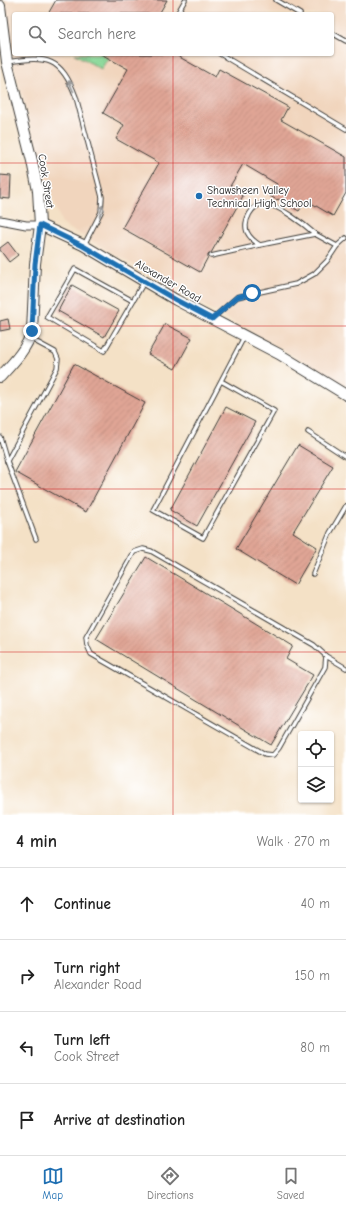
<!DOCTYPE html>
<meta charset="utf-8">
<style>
body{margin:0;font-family:"Comic Neue",sans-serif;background:#f6f6f6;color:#222}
.controls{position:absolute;right:12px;bottom:12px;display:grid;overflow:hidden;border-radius:4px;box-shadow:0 1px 3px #0004}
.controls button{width:36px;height:36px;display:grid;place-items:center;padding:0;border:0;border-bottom:1px solid #e0e0e0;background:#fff;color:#222;font:20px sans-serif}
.stop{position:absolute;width:12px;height:12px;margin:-9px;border:3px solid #1f6fb2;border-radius:50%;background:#fff}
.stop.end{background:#1f6fb2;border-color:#fff;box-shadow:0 1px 4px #0008}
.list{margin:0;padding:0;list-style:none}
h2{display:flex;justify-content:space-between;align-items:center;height:52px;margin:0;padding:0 16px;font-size:17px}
h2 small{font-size:13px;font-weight:400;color:#767676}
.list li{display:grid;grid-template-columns:26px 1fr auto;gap:12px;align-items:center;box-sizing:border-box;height:72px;padding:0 16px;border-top:1px solid #e0e0e0}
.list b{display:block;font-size:15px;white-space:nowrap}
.list p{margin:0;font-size:13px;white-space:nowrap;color:#767676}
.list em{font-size:13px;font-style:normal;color:#767676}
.icon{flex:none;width:22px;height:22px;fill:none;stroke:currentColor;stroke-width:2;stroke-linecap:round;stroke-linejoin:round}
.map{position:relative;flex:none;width:346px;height:815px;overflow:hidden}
.search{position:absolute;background:#fff;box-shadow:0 1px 3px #0004;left:12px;right:12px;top:12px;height:44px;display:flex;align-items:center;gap:10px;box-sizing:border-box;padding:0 14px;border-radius:4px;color:#767676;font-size:15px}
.sheet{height:340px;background:#fff}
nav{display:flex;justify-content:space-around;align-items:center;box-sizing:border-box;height:56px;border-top:1px solid #e0e0e0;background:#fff;font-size:11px;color:#767676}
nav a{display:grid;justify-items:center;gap:2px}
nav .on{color:#1f6fb2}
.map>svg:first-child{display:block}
.built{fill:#f1d5bd;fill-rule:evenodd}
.park{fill:url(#park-crowns);stroke:#527a5a}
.building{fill:url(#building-hatch)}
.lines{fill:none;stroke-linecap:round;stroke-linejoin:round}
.lane-casing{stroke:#3c3a36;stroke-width:5.5}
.street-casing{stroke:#3c3a36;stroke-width:9}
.secondary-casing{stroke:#3c3a36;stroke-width:12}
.lane{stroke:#fff;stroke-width:3.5}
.street{stroke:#fff;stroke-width:7}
.secondary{stroke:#fff;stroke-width:10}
.oneway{stroke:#999}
.route{stroke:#1f6fb2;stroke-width:5}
.grid{fill:none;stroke:#d62828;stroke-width:1;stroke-opacity:0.55}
.poi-dot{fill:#1f6fb2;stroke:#fff;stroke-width:1.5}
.labels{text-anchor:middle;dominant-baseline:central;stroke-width:3;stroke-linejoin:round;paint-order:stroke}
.street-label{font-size:11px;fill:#1c1c1c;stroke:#fff}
.poi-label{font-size:11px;fill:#1c1c1c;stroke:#fff;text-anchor:start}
</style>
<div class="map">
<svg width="346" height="815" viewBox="0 0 346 815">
<defs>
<pattern id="park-crowns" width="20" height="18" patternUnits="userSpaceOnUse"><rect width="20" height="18" fill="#88d797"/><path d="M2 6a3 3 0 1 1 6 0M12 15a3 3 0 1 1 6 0" fill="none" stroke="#75b882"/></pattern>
<pattern id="building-hatch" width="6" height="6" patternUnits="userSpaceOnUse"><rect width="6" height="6" fill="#e0a595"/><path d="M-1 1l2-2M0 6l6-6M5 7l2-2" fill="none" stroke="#c08d80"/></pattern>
</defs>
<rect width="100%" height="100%" fill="#fff"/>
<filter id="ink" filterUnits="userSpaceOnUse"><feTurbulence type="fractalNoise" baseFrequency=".025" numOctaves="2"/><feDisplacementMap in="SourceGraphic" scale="8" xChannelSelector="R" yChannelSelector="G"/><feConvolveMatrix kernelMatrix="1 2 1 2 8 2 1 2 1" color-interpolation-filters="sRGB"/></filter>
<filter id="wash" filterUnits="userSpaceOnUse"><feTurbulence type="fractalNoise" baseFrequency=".012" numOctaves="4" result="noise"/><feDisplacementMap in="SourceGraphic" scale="16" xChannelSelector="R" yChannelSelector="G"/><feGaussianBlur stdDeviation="0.9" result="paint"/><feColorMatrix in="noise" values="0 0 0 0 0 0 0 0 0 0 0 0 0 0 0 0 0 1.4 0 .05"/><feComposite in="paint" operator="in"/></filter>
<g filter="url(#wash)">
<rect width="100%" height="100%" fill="#f4e1c6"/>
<path class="built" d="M5,0H346V386L62,224L42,168L9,49ZM14,14H332V54H14Z"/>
<polygon class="park" points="75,54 109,54 110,55 101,69"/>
<g id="blocks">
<g class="building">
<polygon points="56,0 167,0 159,14 48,14"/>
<polygon points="101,54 174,54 215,77 219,69 288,107 281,120 346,157 346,193 333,216 306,200 299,211 278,199 277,200 270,196 277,184 243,164 229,188 243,196 211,253 208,255 208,257 200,272 122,228 159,163 116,139 124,125 103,113 128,69"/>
<polygon points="0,175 11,176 10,199 0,198"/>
<polygon points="8,242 18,255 9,262 0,250 0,248"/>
<polygon points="72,285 119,311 104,337 58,311"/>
<polygon points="8,319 10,329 0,331 0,321"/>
<polygon points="165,324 192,338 175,369 148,354"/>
<polygon points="74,364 145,403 86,512 15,472"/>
<polygon points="226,407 255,422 197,526 170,510"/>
<polygon points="298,445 333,466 293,532 317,547 295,585 236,549"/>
<polygon points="146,557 293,646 286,659 313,675 271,745 96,639"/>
</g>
</g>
</g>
<g filter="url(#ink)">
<use href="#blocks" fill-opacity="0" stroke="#3c3a36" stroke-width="1"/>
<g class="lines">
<g class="lane-casing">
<g id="lane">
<polyline points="276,0 300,14"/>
<polyline points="177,14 185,0"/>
<polyline points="332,33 346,41"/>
<polyline points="220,54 346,129"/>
<path d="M8,62C47,56 61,57 76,97L102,197L101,212L84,245"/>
<polyline points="337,246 346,238"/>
<path d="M211,256L260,245C255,242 250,238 247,232C243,221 252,204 264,204C278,204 305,225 315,234L260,245"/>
<polyline points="133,301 75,269 47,317 104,351 144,282"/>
<polyline points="213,318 237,297 296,284 314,274 327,261 337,246 315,234"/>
<polyline points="221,381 274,411 203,538 153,510 244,337"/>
<polyline points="308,432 346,457"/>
<polyline points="0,437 7,461 36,539"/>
<polyline points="7,461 57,368 58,359 55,352 31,339"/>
<polyline points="313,574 330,533 346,506"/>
<polyline points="326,656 325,667 279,748 273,755 265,754 91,654 87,645 86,637 134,552 143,549 151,551 314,645 326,656 346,668"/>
</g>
</g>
<g class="street-casing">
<polyline id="street" points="0,220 26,225 40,225"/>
</g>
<g class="secondary-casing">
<g id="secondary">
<path d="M0,6L7,62L32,161L38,191L40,225L35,264L32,331C27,349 12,364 0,377"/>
<polyline points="40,225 83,245 176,300 279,354 346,395"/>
</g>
</g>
<use href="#lane" class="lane"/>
<use href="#street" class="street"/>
<use href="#secondary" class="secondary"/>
</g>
<defs><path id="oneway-shaft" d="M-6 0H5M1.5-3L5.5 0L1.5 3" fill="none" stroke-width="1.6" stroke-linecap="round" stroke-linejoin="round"/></defs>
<g class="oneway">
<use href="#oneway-shaft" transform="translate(71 86) rotate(-114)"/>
<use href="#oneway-shaft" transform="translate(101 211) rotate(-75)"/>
</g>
</g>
<g class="lines" filter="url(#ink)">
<polyline class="route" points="32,331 35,264 40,225 83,246 176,300 212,319 237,297 252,293"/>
</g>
<path class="grid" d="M173,0V14M173,54V815M0,163H346M0,326H346M0,489H346M0,652H346"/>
<circle class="poi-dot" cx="199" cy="196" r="4"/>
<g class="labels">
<g class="street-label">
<text transform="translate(46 181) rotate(81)">Cook Street</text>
<text transform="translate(168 281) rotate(30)">Alexander Road</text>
</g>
<g class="poi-label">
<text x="207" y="190">Shawsheen Valley<tspan x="207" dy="13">Technical High School</tspan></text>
</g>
</g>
</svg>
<div class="controls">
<button><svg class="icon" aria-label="locate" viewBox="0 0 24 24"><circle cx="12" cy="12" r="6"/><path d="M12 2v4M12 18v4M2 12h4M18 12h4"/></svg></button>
<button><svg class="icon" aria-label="layers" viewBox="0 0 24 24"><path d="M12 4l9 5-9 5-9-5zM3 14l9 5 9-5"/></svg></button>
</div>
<div class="stop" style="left:252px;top:293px"></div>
<div class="stop end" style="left:32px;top:331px"></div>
<div class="search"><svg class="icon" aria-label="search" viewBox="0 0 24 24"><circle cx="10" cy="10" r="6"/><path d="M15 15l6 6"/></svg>Search here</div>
</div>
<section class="sheet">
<h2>4 min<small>Walk · 270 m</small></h2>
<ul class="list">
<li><svg class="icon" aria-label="ahead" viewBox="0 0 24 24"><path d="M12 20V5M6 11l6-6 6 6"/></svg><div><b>Continue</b></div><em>40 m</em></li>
<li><svg class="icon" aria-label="right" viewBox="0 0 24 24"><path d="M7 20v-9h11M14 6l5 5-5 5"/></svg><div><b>Turn right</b><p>Alexander Road</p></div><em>150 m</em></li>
<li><svg class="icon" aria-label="left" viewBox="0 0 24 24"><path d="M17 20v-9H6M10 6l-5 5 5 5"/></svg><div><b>Turn left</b><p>Cook Street</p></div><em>80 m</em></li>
<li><svg class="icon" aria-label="arrive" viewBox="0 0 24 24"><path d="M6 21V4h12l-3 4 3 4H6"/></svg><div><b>Arrive at destination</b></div></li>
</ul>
</section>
<nav>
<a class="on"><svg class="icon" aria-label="map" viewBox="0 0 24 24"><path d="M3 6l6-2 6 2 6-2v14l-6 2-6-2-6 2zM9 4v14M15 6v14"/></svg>Map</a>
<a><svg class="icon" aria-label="directions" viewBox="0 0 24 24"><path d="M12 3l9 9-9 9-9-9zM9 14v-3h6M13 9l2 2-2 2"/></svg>Directions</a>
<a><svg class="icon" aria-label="saved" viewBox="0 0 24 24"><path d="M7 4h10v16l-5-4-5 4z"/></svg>Saved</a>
</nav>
